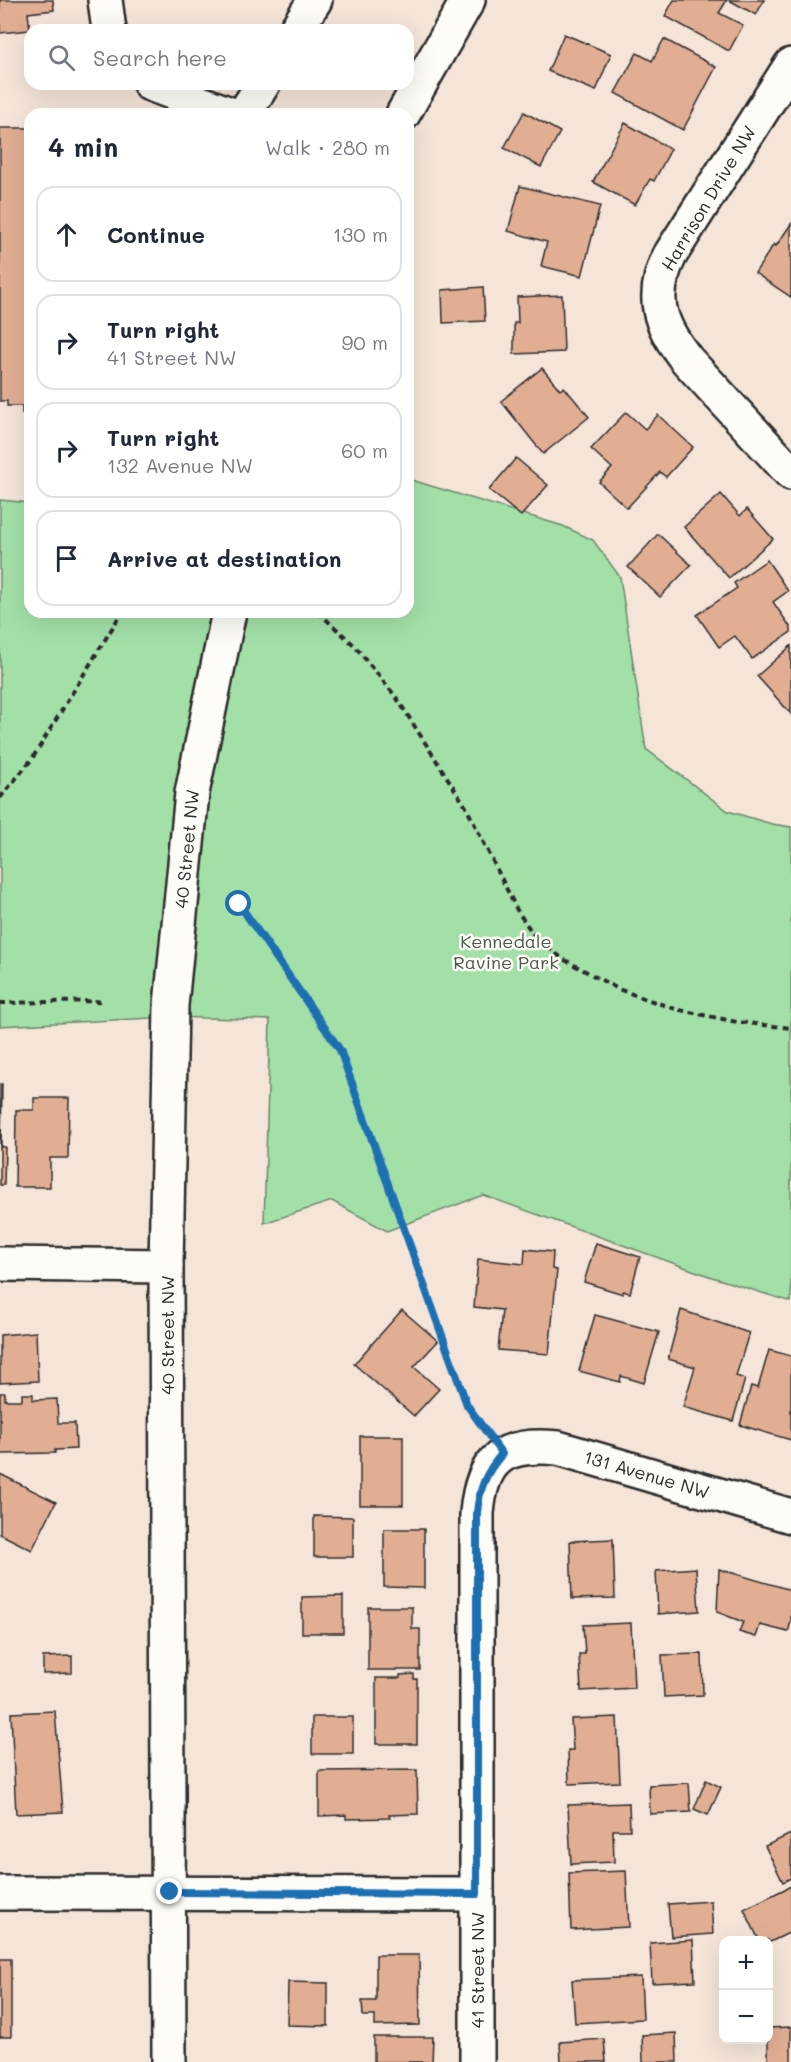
<!DOCTYPE html>
<meta charset="utf-8">
<style>
body{margin:0;font-family:Mali,sans-serif;background:#f2f2f3;color:#1f2937}
.controls{position:absolute;right:18px;bottom:18px;display:grid;overflow:hidden;border-radius:12px;box-shadow:0 6px 24px #0002}
.controls button{width:54px;height:54px;display:grid;place-items:center;padding:0;border:0;border-bottom:2px solid #e0e1e3;background:#fff;color:#1f2937;font:30px sans-serif}
.stop{position:absolute;width:18px;height:18px;margin:-14px;border:4px solid #1f6fb2;border-radius:50%;background:#fff}
.stop.end{background:#1f6fb2;border-color:#fff;box-shadow:0 2px 6px #0008}
.list{margin:0;padding:0;list-style:none}
h2{display:flex;justify-content:space-between;align-items:center;height:78px;margin:0;padding:0 24px;font-size:26px}
h2 small{font-size:20px;font-weight:400;color:#747a83}
.list li{display:grid;grid-template-columns:39px 1fr auto;gap:18px;align-items:center;box-sizing:border-box;height:96px;margin:0 12px 12px;padding:0 12px;border:2px solid #e0e1e3;border-radius:18px}
.list b{display:block;font-size:22px;white-space:nowrap}
.list p{margin:0;font-size:20px;white-space:nowrap;color:#747a83}
.list em{font-size:20px;font-style:normal;color:#747a83}
.icon{flex:none;width:33px;height:33px;fill:none;stroke:currentColor;stroke-width:2;stroke-linecap:round;stroke-linejoin:round}
.map{position:relative;flex:none;width:791px;height:2062px;overflow:hidden}
.search{position:absolute;background:#fff;box-shadow:0 6px 24px #0002;left:24px;top:24px;width:390px;height:66px;display:flex;align-items:center;gap:15px;box-sizing:border-box;padding:0 21px;border-radius:18px;color:#747a83;font-size:22px}
.panel{position:absolute;background:#fff;box-shadow:0 6px 24px #0002;left:24px;top:108px;width:390px;height:510px;border-radius:18px}
.map>svg:first-child{display:block}
.green{fill:#a3e0a8;stroke:#67866a;stroke-width:1.5}
.building{fill:#e1ae94;stroke:#2b2b2b;stroke-width:1.5}
.lines{fill:none;stroke-linecap:round;stroke-linejoin:round}
.minor-casing{stroke:#2b2b2b;stroke-width:38}
.path{stroke:#2b2b2b;stroke-width:4;stroke-dasharray:6 4.5;stroke-linecap:butt}
.minor{stroke:#fdfcf7;stroke-width:33}
.route{stroke:#1f6fb2;stroke-width:8}
.labels{text-anchor:middle;dominant-baseline:central;stroke-width:5;stroke-linejoin:round;paint-order:stroke}
.street-label{font-size:18px;fill:#2b2b2b;stroke:#fdfcf7}
.park-label{font-size:18px;fill:#49584a;stroke:#fdfcf7}
</style>
<div class="map">
<svg width="791" height="2062" viewBox="0 0 791 2062">
<rect width="100%" height="100%" fill="#f5e5d9"/>
<filter id="ink" filterUnits="userSpaceOnUse"><feTurbulence type="fractalNoise" baseFrequency=".0167" numOctaves="2"/><feDisplacementMap in="SourceGraphic" scale="12" xChannelSelector="R" yChannelSelector="G"/><feConvolveMatrix kernelMatrix="1 2 1 2 8 2 1 2 1" color-interpolation-filters="sRGB"/></filter>
<g filter="url(#ink)">
<polygon class="green" points="408,479 563,526 593,540 620,577 646,749 728,811 772,824 791,827 791,1302 712,1277 483,1195 387,1231 332,1201 264,1223 270,1020 171,1017 0,1026 0,500 30,503 30,612 408,612"/>
<g class="building">
<polygon points="0,0 53,0 54,10 28,13 30,30 0,33"/>
<polygon points="674,0 727,0 719,13 743,25 729,51 665,16"/>
<polygon points="729,0 764,0 756,15"/>
<polygon points="564,34 611,54 596,91 548,71"/>
<polygon points="664,39 716,67 683,130 615,93 637,53 652,61"/>
<polygon points="524,112 560,132 541,167 504,148"/>
<polygon points="625,123 671,149 654,181 650,179 635,205 593,182"/>
<polygon points="0,128 30,128 30,413 22,413 22,406 7,406 7,401 0,401"/>
<polygon points="520,186 600,206 582,276 541,266 547,242 508,231"/>
<polygon points="791,224 791,297 755,273 774,244 776,246"/>
<polygon points="483,287 485,321 443,323 442,290"/>
<polygon points="562,295 564,352 514,354 514,323 518,323 517,297"/>
<polygon points="542,368 560,390 564,387 589,417 543,454 501,401"/>
<polygon points="626,412 645,429 658,415 693,447 666,477 660,472 627,508 599,482 612,468 591,449"/>
<polygon points="516,458 548,485 521,516 489,490"/>
<polygon points="721,494 740,516 747,509 773,539 729,578 684,527"/>
<polygon points="658,534 691,565 660,597 628,567"/>
<polygon points="767,560 788,591 773,602 791,628 791,632 752,659 735,636 719,647 697,615 737,588 734,583"/>
<polygon points="791,646 791,714 757,676"/>
<polygon points="0,1084 2,1084 1,1147 5,1147 4,1185 0,1185"/>
<polygon points="34,1098 69,1098 68,1158 50,1158 50,1187 15,1187 16,1110 34,1110"/>
<polygon points="596,1243 640,1257 630,1293 623,1291 623,1294 584,1282"/>
<polygon points="525,1249 553,1252 552,1269 557,1270 549,1354 498,1350 502,1310 474,1307 478,1259 524,1264"/>
<polygon points="402,1310 438,1341 414,1367 439,1389 414,1416 354,1364"/>
<polygon points="681,1310 749,1333 736,1376 745,1379 733,1421 683,1407 695,1367 668,1359"/>
<polygon points="595,1315 659,1332 644,1383 621,1376 620,1382 579,1371"/>
<polygon points="36,1332 38,1381 0,1383 0,1335"/>
<polygon points="769,1350 791,1356 791,1440 740,1425 751,1386 758,1388"/>
<polygon points="0,1393 5,1393 5,1400 22,1400 22,1394 33,1394 33,1400 57,1399 58,1423 75,1423 76,1449 55,1450 55,1453 0,1454"/>
<rect x="360" y="1436" width="43" height="69"/>
<polygon points="0,1474 56,1502 32,1550 0,1534"/>
<polygon points="314,1516 353,1517 353,1557 314,1557"/>
<polygon points="384,1529 424,1529 424,1588 384,1587"/>
<polygon points="613,1539 615,1598 572,1599 570,1541"/>
<polygon points="696,1568 699,1611 658,1614 656,1571"/>
<polygon points="719,1569 791,1590 791,1621 788,1632 760,1625 756,1637 739,1632 743,1622 717,1612"/>
<polygon points="343,1596 343,1633 302,1633 302,1597"/>
<polygon points="368,1607 412,1607 412,1629 420,1629 420,1670 368,1670"/>
<polygon points="631,1623 634,1688 581,1691 579,1654 585,1654 583,1625"/>
<polygon points="702,1654 703,1695 664,1697 662,1655"/>
<polygon points="72,1656 72,1673 43,1674 43,1657"/>
<polygon points="414,1674 414,1679 417,1679 417,1744 376,1744 376,1678 400,1678 400,1675"/>
<polygon points="55,1711 63,1812 16,1814 11,1713"/>
<rect x="312" y="1717" width="41" height="37"/>
<polygon points="617,1717 620,1782 569,1784 568,1750 573,1750 571,1719"/>
<polygon points="417,1770 418,1814 389,1815 390,1818 346,1819 346,1815 319,1816 319,1771"/>
<polygon points="706,1780 721,1787 708,1815 694,1809"/>
<polygon points="689,1783 691,1812 650,1814 649,1785"/>
<polygon points="629,1803 630,1830 613,1830 614,1862 571,1864 568,1805"/>
<polygon points="791,1834 791,1878 783,1882 765,1846"/>
<polygon points="626,1871 629,1927 571,1930 569,1873"/>
<polygon points="791,1886 791,1932 768,1943 768,1940 759,1940 744,1909"/>
<polygon points="711,1901 713,1934 671,1937 668,1904"/>
<polygon points="693,1940 695,1981 652,1983 650,1943"/>
<polygon points="376,1955 419,1955 420,2025 375,2026 375,2016 363,2016 362,2001 376,2001"/>
<rect x="0" y="1959" width="11" height="78"/>
<polygon points="641,1977 643,2019 575,2023 572,1980"/>
<polygon points="288,1982 328,1983 328,2026 287,2025"/>
<polygon points="791,2027 791,2062 768,2062 768,2028"/>
<polygon points="676,2033 677,2062 643,2062 642,2035"/>
<polygon points="374,2037 433,2037 432,2062 374,2062"/>
<polygon points="604,2039 606,2062 561,2062 560,2042"/>
</g>
<g class="lines">
<g class="minor-casing">
<g id="minor">
<polyline points="105,0 109,30"/>
<polyline points="296,30 315,0"/>
<path d="M791,65L670,255C649,297 659,325 687,360L791,473"/>
<polyline points="150,84 230,114"/>
<polyline points="244,114 263,84"/>
<polyline points="403,114 468,0"/>
<polyline points="0,1264 166,1266"/>
<polyline points="0,1893 477,1894"/>
<path id="s1" d="M169,2062L166,1266L171,1005L192,793L229,612"/>
<path id="s2" d="M477,2062V1513C482,1457 504,1443 558,1448L791,1516"/>
</g>
</g>
<g class="path">
<polyline points="318,612 354,645 396,697 466,807 518,912 536,938 563,959 618,989 675,1009 737,1022 791,1028"/>
<polyline points="0,798 32,759 122,612"/>
<polyline points="239,904 340,1050 467,1405 484,1429"/>
<polyline points="0,1003 103,1001"/>
</g>
<use href="#minor" class="minor"/>
</g>
</g>
<g class="lines" filter="url(#ink)">
<path class="route" d="M170,1892L477,1894V1513C479,1489 486,1472 502,1454L467,1405L340,1050L239,904"/>
</g>
<g class="labels">
<g class="street-label">
<text transform="translate(708 198) rotate(-59)">Harrison Drive NW</text>
<text stroke="none"><textPath href="#s1" startOffset="1214">40 Street NW</textPath></text>
<text transform="translate(167 1335) rotate(-90)">40 Street NW</text>
<text stroke="none"><textPath href="#s2" startOffset="764">131 Avenue NW</textPath></text>
<text transform="translate(477 1970) rotate(-90)">41 Street NW</text>
</g>
<g class="park-label">
<text x="506" y="941">Kennedale<tspan x="506" dy="21">Ravine Park</tspan></text>
</g>
</g>
</svg>
<div class="controls">
<button>+</button>
<button>−</button>
</div>
<div class="stop" style="left:239px;top:904px"></div>
<div class="stop end" style="left:170px;top:1892px"></div>
<div class="search"><svg class="icon" aria-label="search" viewBox="0 0 24 24"><circle cx="10" cy="10" r="6"/><path d="M15 15l6 6"/></svg>Search here</div>
<section class="panel">
<h2>4 min<small>Walk · 280 m</small></h2>
<ul class="list">
<li><svg class="icon" aria-label="ahead" viewBox="0 0 24 24"><path d="M12 20V5M6 11l6-6 6 6"/></svg><div><b>Continue</b></div><em>130 m</em></li>
<li><svg class="icon" aria-label="right" viewBox="0 0 24 24"><path d="M7 20v-9h11M14 6l5 5-5 5"/></svg><div><b>Turn right</b><p>41 Street NW</p></div><em>90 m</em></li>
<li><svg class="icon" aria-label="right" viewBox="0 0 24 24"><path d="M7 20v-9h11M14 6l5 5-5 5"/></svg><div><b>Turn right</b><p>132 Avenue NW</p></div><em>60 m</em></li>
<li><svg class="icon" aria-label="arrive" viewBox="0 0 24 24"><path d="M6 21V4h12l-3 4 3 4H6"/></svg><div><b>Arrive at destination</b></div></li>
</ul>
</section>
</div>
